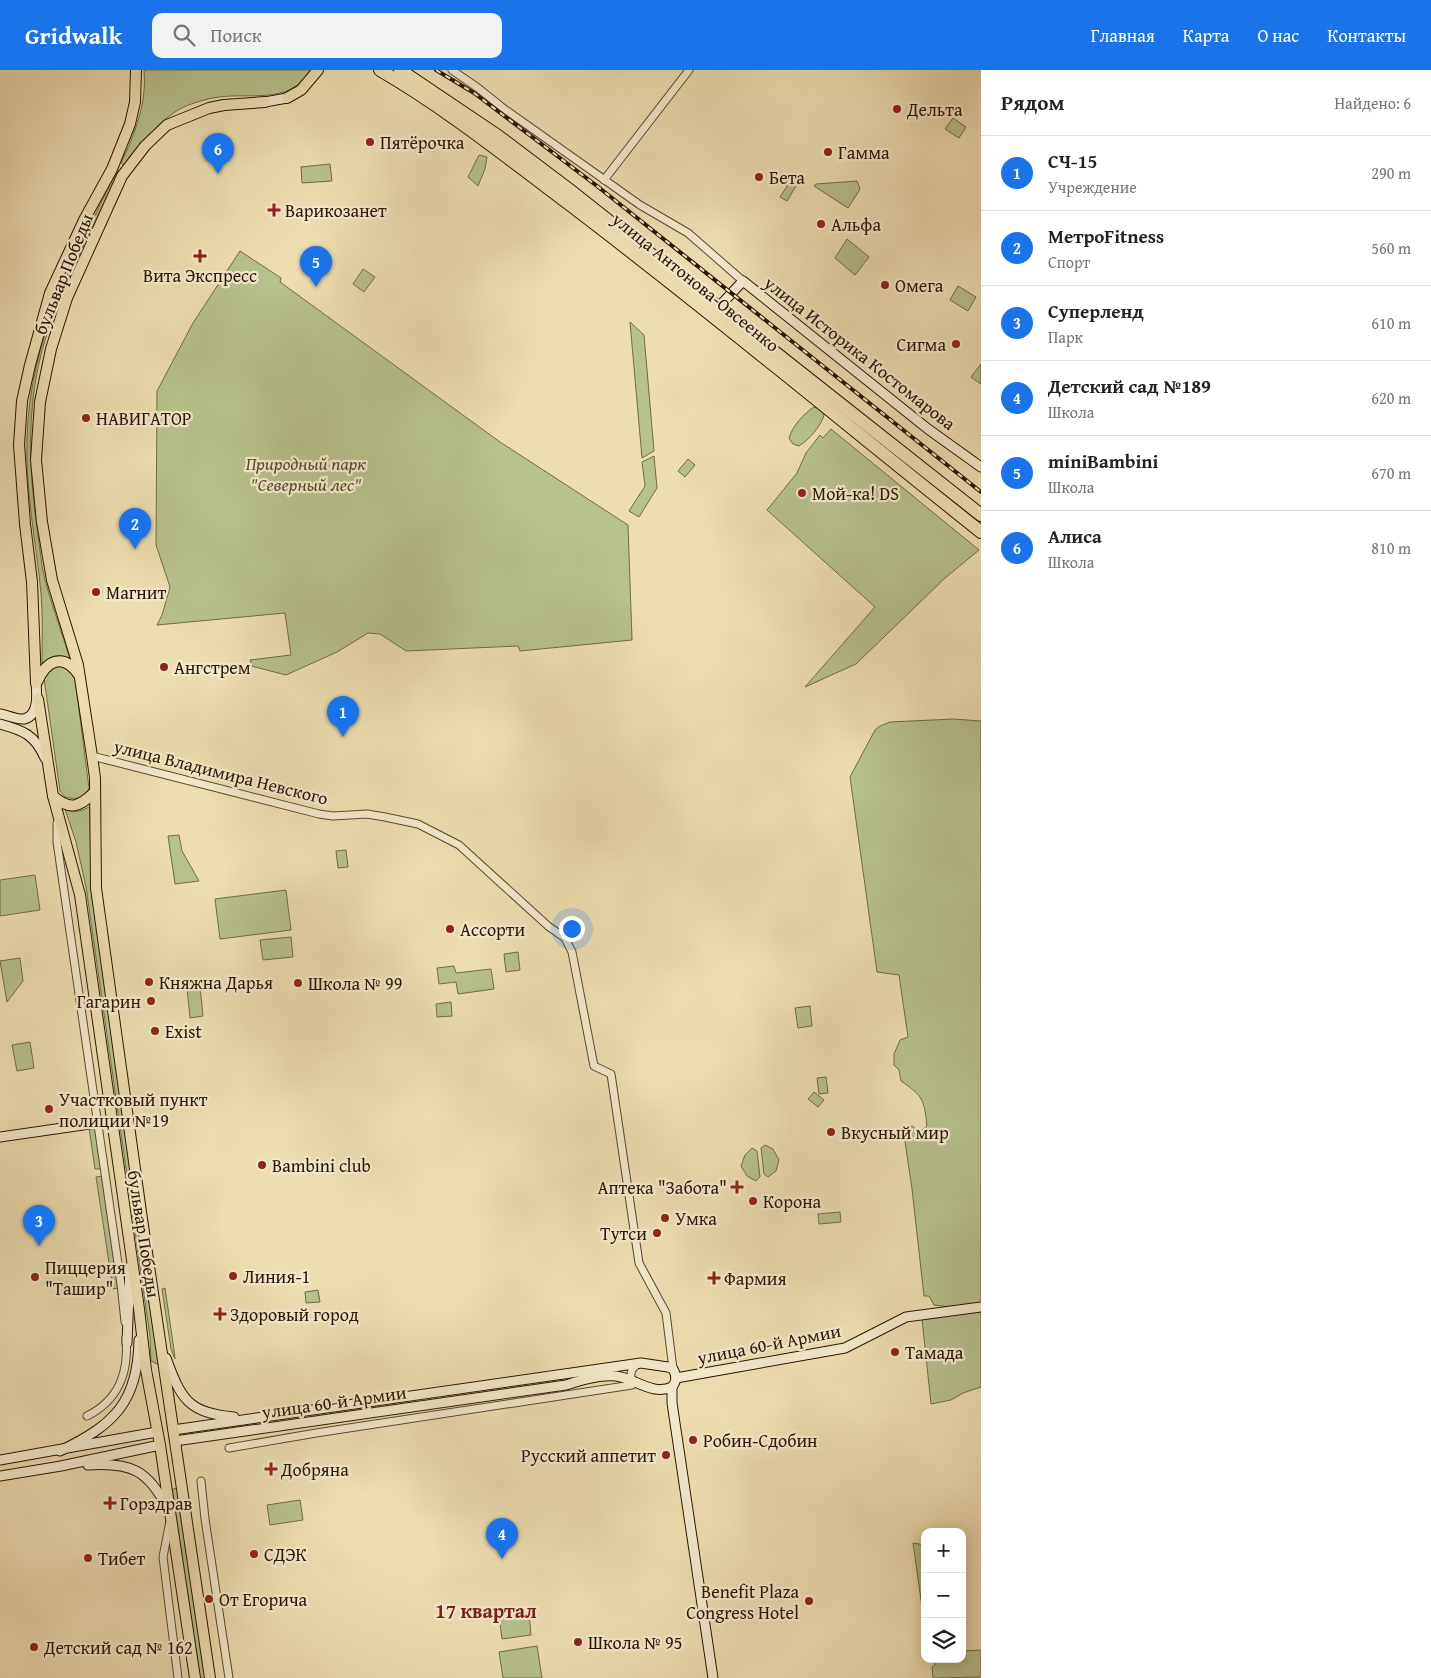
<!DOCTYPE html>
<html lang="ru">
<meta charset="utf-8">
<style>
body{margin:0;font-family:"Gentium Book Plus",serif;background:#f2f2f2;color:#222}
.controls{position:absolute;right:15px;bottom:15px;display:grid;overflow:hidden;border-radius:10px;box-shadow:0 2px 12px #0003}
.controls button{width:45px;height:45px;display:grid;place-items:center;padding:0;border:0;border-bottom:1px solid #e0e0e0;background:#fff;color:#222;font:25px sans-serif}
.you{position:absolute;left:571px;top:858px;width:18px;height:18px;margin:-12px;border:4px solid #fff;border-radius:50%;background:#1a73e8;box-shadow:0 0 0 8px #1a73e833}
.badge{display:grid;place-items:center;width:32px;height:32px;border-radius:50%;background:#1a73e8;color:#fff;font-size:16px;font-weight:700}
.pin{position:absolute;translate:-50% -41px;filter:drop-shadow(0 1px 2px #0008)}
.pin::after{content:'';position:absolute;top:26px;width:18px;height:15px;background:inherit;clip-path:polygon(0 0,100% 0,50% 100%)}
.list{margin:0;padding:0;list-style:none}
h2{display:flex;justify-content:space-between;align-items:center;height:65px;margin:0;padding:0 20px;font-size:21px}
h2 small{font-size:16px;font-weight:400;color:#767676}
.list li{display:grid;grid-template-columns:32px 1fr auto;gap:15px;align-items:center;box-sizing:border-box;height:75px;padding:0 20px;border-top:1px solid #e0e0e0}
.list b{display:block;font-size:19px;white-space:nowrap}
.list p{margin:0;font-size:16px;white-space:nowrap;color:#767676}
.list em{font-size:16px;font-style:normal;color:#767676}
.icon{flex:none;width:28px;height:28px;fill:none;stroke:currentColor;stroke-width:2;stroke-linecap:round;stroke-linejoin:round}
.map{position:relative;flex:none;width:981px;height:1608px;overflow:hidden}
header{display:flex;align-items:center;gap:30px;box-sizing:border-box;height:70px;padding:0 25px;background:#1a73e8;color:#fff}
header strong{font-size:24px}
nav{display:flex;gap:28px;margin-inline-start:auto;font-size:18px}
.search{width:350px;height:45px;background:#f2f2f2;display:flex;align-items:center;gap:12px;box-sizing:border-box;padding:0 18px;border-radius:10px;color:#767676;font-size:19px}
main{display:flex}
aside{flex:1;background:#fff}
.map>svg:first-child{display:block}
.green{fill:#b7c18c;stroke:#706c46}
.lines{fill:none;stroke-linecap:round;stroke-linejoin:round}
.street-casing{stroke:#5a482d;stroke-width:9}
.secondary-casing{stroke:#291601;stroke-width:11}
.primary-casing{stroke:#291601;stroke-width:12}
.highway-casing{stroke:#291601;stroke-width:14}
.street{stroke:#f3eacc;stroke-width:7}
.secondary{stroke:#f3eacc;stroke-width:9}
.primary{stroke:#eddeb0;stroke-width:10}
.highway{stroke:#eddeb0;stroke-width:12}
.rail-casing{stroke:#291601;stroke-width:4}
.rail{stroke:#f3eacc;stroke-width:2;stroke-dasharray:5.5;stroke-linecap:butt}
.poi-dot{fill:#8f2418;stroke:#f3eacc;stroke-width:2}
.labels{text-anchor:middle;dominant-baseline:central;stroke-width:4.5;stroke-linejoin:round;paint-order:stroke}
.poi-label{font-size:18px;fill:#291601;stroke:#f3eacc;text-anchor:start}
.street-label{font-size:18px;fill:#291601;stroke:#f3eacc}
.park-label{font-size:18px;font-style:italic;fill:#54492b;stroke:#f3eacc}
.quarter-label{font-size:20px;font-weight:bold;fill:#7a1f14;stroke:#f3eacc}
</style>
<header>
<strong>Gridwalk</strong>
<div class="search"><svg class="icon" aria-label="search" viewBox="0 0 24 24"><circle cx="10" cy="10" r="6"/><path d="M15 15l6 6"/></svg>Поиск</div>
<nav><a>Главная</a><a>Карта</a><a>О нас</a><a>Контакты</a></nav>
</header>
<main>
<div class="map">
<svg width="981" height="1608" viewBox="0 0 981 1608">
<rect width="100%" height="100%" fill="#eddeb0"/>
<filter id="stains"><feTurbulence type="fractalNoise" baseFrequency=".004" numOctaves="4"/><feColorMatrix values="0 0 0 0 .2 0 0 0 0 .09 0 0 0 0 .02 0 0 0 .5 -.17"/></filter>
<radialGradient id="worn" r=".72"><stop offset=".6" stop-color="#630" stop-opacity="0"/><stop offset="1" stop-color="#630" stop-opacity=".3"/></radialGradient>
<g class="green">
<path d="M144,0H310C290,37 247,21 213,28C203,30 189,34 180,39C164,47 133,80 125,96L121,93C135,64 147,33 144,0Z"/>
<polygon points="953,48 966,57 959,68 945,59"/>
<polygon points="479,85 487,87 485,99 478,116 468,107"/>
<polygon points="330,94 332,111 302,113 301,97"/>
<path d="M119,101V104C91,161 59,219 42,281C26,341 29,404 38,465C40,479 41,495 45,510C52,536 62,563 70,589C58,584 50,585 42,594C42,571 43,546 41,523C36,471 25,420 27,368C30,268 74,190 116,102Z"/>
<polygon points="857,111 860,119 848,138 814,116 816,114"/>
<polygon points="790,112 796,116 787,131 780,127"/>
<polygon points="847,169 869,187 855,205 835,188"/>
<polygon points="240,181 281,208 280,212 500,372 628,455 632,570 520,581 518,576 406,581 380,564 368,563 337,582 286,605 251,596 252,596 250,590 291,585 285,543 157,555 162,545 170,517 156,475 157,321 193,253"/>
<polygon points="363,199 375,207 364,222 353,214"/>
<polygon points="958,216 976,227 968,241 950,230"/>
<polygon points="630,252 644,265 654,381 642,388"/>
<polygon points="981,294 981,314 971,307"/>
<path d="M814,337L821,339L824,345C821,356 809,370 799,376L793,374L789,368C792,357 804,343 814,337Z"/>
<polygon points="831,359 979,480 945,508 856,594 805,617 875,537 767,440 797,403 806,383 820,365 823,368"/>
<polygon points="654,386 657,418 639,447 629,441 645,416 642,392"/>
<polygon points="688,389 695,395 685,407 678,401"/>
<path d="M56,596C66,597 70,600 75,609L89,718C84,729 76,730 65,727L60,721L44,608L49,600Z"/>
<path d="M953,649L981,651V1233L950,1237L934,1235L929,1226H924L912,1119L903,1058L912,1056L920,1062L927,1056C924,1029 923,1026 901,1011L899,1000L894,995V984L900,970L908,967L899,905L877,902L850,707L875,660L880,656L890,652Z"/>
<path d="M90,736L91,819L159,1295L151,1291L150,1267L86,817L76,772L65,739C74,743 82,742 90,736Z"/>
<polygon points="179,765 182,781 199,811 175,814 168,766"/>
<polygon points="346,780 348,797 338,798 336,781"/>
<polygon points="35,805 40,840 0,846 0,810"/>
<polygon points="286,820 291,860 220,869 215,829"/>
<polygon points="291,867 293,887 263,890 260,870"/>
<polygon points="518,882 520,900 506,902 504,884"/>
<polygon points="20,888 23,911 7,932 0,891"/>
<polygon points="454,896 456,903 491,899 494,919 458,924 456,912 439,914 437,898"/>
<polygon points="200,916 203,946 190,948 187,918"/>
<polygon points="451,932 452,946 437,947 436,934"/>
<polygon points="810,936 812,956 798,958 795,938"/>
<polygon points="30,972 34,998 17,1001 12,975"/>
<polygon points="826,1007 828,1023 819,1024 817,1008"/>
<polygon points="814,1022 824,1030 818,1037 808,1029"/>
<polygon points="89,1058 95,1058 101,1099 95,1099"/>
<polygon points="765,1075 773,1079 779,1090 776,1101 768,1107 764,1104 761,1078"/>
<polygon points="752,1078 757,1081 760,1107 756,1111 747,1106 741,1096 745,1085"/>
<polygon points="102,1106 118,1218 113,1219 96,1107"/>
<polygon points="840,1142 841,1152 819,1154 818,1144"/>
<polygon points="165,1218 174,1280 175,1289 171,1279 162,1219"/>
<polygon points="318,1220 320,1232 306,1233 305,1222"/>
<polygon points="981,1242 981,1317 963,1323 951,1330 931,1334 922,1249"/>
<polygon points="177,1418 205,1608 198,1608 170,1420"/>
<polygon points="300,1430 303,1450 270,1455 267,1435"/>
<polygon points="913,1473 925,1475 925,1558"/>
<polygon points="529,1542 531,1565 502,1569 499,1546"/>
<polygon points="537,1576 542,1608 503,1608 499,1582"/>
<polygon points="981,1580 981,1607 933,1608 932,1597 935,1595 934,1589 962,1589 962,1581"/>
</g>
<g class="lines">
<g class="street-casing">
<g id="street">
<polyline points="452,0 478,18 503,38 640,135 688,163 743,211"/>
<polyline points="604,110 689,0"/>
<polyline points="92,686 319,744 333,746 367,744 385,747 418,754 459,775 548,856 565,868 572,882 594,996 611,1004 639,1193 666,1243 673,1299"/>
<polyline points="57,753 57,772 121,1214 125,1252"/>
<path d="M632,1311C629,1302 632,1297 640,1293"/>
<path d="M87,1346C119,1330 129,1303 126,1268"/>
<polyline points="229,1378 316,1363 632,1315"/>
<polyline points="201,1411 205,1449 229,1608"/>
<polyline points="170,1451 163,1487 178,1608"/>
</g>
</g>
<g class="secondary-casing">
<g id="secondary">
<polyline points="265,32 287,28"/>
<polyline points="714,242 743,211 928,359 981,397"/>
<path d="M0,644C7,645 17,650 24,649C39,646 37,624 36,613"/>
<path d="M0,654C23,660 35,665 45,688"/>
<polyline points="0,1067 97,1053"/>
<polyline points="127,1273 130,1197"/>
<path d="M166,1288C181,1329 188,1343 234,1347"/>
<polyline points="676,1308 845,1278 906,1247 981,1237"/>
<path d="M173,1360L641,1293L668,1297L673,1299C677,1306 677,1311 672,1317V1333L713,1608"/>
<path d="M175,1371L566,1315C581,1310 600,1304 616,1306C634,1308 653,1326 672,1317"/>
<path d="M60,1381C114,1355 138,1332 139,1270"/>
<polyline points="0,1390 157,1362"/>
<path d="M88,1395C131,1392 148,1400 168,1439"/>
<polyline points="0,1406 61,1396 160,1375"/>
</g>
</g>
<g class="primary-casing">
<g id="primary">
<polyline points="287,28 301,20 318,0"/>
<path d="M37,612C47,589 64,583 79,605"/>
<polyline points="36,613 32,512 25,454 19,375 22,331 30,295 50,223 84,150 112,99 130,54 135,32 136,0"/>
<polyline points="38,629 53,726 80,825 139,1239 146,1300 160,1375 195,1608"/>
<path d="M53,726C70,741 79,737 94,723"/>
<polyline points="210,1608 141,1142 96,818 95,708 92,686 78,595 52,510 42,452 36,390 40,332 51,279 67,228 122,106 145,76 167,55 209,38 224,35 265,32"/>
</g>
</g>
<g class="highway-casing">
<g id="highway">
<path d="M380,0C447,39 508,88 569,134C709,240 844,353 981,462"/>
<polyline points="400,0 498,66 567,118 981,445"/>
</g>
</g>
<use href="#street" class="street"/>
<use href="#secondary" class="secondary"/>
<use href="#primary" class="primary"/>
<use href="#highway" class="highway"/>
<g class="rail-casing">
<polyline id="rail" points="436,0 474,23 597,116 981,422"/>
</g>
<use href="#rail" class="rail"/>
</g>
<g class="poi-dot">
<circle cx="897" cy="39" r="5"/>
<circle cx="370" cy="72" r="5"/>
<circle cx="828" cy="82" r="5"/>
<circle cx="759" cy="107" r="5"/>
<path d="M271.5 132.5h5v5h5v5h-5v5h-5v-5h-5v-5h5z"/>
<circle cx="821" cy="154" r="5"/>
<path d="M197.5 178.5h5v5h5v5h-5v5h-5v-5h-5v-5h5z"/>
<circle cx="885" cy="215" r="5"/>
<circle cx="956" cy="274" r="5"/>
<circle cx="86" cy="348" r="5"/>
<circle cx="802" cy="423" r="5"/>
<circle cx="96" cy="522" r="5"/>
<circle cx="164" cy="597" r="5"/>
<circle cx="450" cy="859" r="5"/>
<circle cx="149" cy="912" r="5"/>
<circle cx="298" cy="913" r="5"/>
<circle cx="151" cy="931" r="5"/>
<circle cx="155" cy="961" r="5"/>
<circle cx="49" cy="1039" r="5"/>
<circle cx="831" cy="1062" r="5"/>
<circle cx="262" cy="1095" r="5"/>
<path d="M734.5 1109.5h5v5h5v5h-5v5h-5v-5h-5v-5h5z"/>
<circle cx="753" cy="1131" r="5"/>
<circle cx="665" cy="1148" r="5"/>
<circle cx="657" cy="1163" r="5"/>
<circle cx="233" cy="1206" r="5"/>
<circle cx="35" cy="1207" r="5"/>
<path d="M711.5 1200.5h5v5h5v5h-5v5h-5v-5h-5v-5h5z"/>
<path d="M217.5 1236.5h5v5h5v5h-5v5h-5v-5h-5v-5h5z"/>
<circle cx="895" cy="1282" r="5"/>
<circle cx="693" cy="1370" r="5"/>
<circle cx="666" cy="1385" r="5"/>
<path d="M268.5 1391.5h5v5h5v5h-5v5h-5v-5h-5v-5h5z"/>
<path d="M107.5 1425.5h5v5h5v5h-5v5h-5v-5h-5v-5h5z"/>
<circle cx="254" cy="1484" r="5"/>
<circle cx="88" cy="1488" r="5"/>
<circle cx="209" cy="1529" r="5"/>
<circle cx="809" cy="1531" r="5"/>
<circle cx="578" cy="1572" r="5"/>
<circle cx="34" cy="1577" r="5"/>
</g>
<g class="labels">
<g class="poi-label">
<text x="907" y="39">Дельта</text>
<text x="380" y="72">Пятёрочка</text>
<text x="838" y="82">Гамма</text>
<text x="769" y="107">Бета</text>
<text x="285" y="140">Варикозанет</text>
<text x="831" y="154">Альфа</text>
<text x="200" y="205" text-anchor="middle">Вита Экспресс</text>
<text x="895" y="215">Омега</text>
<text x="946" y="274" text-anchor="end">Сигма</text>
<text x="96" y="348">НАВИГАТОР</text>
<text x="812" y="423">Мой-ка! DS</text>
<text x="106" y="522">Магнит</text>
<text x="174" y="597">Ангстрем</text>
<text x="460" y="859">Ассорти</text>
<text x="159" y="912">Княжна Дарья</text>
<text x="308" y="913">Школа № 99</text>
<text x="141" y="931" text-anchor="end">Гагарин</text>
<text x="165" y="961">Exist</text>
<text x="59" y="1029">Участковый пункт<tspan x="59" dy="21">полиции №19</tspan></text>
<text x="841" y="1062">Вкусный мир</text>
<text x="272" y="1095">Bambini club</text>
<text x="727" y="1117" text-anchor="end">Аптека "Забота"</text>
<text x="763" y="1131">Корона</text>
<text x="675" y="1148">Умка</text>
<text x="647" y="1163" text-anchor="end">Тутси</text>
<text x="45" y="1197">Пиццерия<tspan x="45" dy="21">"Ташир"</tspan></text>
<text x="243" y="1206">Линия-1</text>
<text x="724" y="1208">Фармия</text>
<text x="230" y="1244">Здоровый город</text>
<text x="905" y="1282">Тамада</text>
<text x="703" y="1370">Робин-Сдобин</text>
<text x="656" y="1385" text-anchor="end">Русский аппетит</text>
<text x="281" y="1399">Добряна</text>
<text x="120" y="1433">Горздрав</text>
<text x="264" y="1484">СДЭК</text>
<text x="98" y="1488">Тибет</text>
<text x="799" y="1521" text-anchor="end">Benefit Plaza<tspan x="799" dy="21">Congress Hotel</tspan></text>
<text x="219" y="1529">От Егорича</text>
<text x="588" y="1572">Школа № 95</text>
<text x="44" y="1577">Детский сад № 162</text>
</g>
<g class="street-label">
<text transform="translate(63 204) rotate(-68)">бульвар Победы</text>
<text transform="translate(696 212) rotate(39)">улица Антонова-Овсеенко</text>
<text transform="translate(860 283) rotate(38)">улица Историка Костомарова</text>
<text transform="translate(221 702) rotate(14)">улица Владимира Невского</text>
<text transform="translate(144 1164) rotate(81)">бульвар Победы</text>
<text transform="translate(769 1274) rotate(-11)">улица 60-й Армии</text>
<text transform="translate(334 1332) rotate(-8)">улица 60-й Армии</text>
</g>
<g class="park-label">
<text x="306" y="393">Природный парк<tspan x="306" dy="21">"Северный лес"</tspan></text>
</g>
<g class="quarter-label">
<text x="486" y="1540">17 квартал</text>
</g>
</g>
<rect width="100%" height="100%" filter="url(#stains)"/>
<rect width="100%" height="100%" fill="url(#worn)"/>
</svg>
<div class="controls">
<button>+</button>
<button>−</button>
<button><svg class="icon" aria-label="layers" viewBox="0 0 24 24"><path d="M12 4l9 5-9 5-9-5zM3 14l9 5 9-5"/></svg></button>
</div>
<div class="you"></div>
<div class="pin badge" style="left:343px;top:667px">1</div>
<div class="pin badge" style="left:135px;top:479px">2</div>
<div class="pin badge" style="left:39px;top:1176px">3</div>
<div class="pin badge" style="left:502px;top:1489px">4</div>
<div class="pin badge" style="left:316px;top:217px">5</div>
<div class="pin badge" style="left:218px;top:104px">6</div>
</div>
<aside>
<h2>Рядом<small>Найдено: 6</small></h2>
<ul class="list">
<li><span class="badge">1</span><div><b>СЧ-15</b><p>Учреждение</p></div><em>290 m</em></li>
<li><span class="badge">2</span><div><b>МетроFitness</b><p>Спорт</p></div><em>560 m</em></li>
<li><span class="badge">3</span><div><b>Суперленд</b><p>Парк</p></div><em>610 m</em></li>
<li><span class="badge">4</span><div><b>Детский сад №189</b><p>Школа</p></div><em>620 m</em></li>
<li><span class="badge">5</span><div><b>miniBambini</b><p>Школа</p></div><em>670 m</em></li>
<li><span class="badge">6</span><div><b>Алиса</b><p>Школа</p></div><em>810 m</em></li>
</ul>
</aside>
</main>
